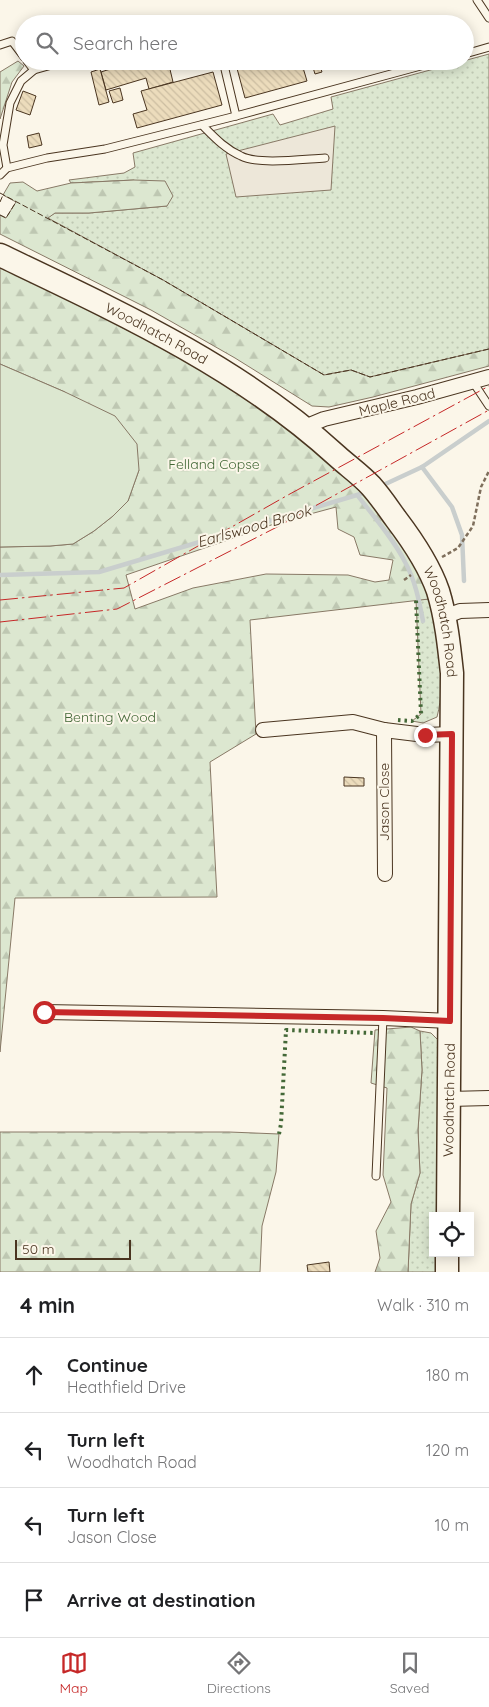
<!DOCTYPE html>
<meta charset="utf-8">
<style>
body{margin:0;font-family:Quicksand,sans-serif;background:#f2f2f2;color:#202124}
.controls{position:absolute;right:15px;bottom:15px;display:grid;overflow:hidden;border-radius:0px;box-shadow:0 2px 12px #0003}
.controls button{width:45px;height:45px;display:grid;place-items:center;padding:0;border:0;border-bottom:1px solid #e0e0e0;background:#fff;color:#202124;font:25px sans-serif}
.scale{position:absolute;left:15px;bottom:12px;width:116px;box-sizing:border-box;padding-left:5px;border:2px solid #4a3520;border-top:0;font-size:14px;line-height:18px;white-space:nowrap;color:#4a3520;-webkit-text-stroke:4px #fbf6e9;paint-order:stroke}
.stop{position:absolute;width:15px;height:15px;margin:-11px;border:4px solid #c62828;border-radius:50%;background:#fff}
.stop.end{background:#c62828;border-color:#fff;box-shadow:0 1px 5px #0008}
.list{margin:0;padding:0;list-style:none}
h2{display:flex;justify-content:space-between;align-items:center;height:65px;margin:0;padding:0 20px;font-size:21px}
h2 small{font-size:16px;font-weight:400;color:#757577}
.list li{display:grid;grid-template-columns:32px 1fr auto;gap:15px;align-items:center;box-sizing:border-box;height:75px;padding:0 20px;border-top:1px solid #e0e0e0}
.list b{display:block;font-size:19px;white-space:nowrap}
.list p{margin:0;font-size:16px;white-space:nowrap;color:#757577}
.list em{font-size:16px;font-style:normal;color:#757577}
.icon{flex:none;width:28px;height:28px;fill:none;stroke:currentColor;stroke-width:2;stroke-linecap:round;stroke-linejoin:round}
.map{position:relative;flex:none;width:489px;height:1272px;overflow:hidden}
.search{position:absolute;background:#fff;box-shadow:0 2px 12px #0003;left:15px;right:15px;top:15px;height:55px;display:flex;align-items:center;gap:12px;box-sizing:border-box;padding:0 18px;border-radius:28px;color:#757577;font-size:19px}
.sheet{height:365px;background:#fff}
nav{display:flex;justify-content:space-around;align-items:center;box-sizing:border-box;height:70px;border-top:1px solid #e0e0e0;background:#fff;font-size:14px;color:#757577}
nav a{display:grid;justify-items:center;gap:2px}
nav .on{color:#c62828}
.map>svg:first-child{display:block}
.grass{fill:url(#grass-dots);stroke:#887966}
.forest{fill:url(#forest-firs);stroke:#887966;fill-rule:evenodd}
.pitch{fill:#dce7d0;stroke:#887966}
.parking{fill:#ede7d9;stroke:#887966}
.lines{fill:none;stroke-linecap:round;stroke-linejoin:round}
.stream{stroke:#c9cecd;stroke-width:4.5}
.building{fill:url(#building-back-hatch);stroke:#4a3520}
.service-casing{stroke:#4a3520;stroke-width:9}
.minor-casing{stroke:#4a3520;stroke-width:16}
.primary-casing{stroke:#4a3520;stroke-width:25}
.path{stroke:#7f6f5c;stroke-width:2.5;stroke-dasharray:4 2.5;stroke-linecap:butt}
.service{stroke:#fbf6e9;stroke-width:7}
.minor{stroke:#fbf6e9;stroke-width:14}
.primary{stroke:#fbf6e9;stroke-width:22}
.hedge{stroke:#436837;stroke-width:4;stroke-dasharray:2.5 4;stroke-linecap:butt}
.fence{stroke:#4a3520;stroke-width:1;stroke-dasharray:6 2.5;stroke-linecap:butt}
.power{stroke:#c62828;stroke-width:1;stroke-dasharray:18 4 2.5 4;stroke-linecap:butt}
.route{stroke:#c62828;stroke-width:6}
.labels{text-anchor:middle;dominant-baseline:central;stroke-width:4;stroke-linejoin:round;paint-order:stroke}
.street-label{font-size:14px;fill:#4a3520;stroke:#fbf6e9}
.park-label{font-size:14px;fill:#436837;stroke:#fbf6e9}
.water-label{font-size:15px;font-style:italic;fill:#4a3520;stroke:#fbf6e9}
</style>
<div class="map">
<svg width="489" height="1272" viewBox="0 0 489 1272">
<defs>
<pattern id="grass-dots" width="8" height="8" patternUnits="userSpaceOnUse" patternTransform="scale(1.25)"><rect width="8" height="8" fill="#dce7d0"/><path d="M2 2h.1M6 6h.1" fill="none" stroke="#bec7b2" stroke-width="1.8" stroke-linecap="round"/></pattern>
<pattern id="forest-firs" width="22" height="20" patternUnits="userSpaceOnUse" patternTransform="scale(1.25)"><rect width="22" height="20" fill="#dce7d0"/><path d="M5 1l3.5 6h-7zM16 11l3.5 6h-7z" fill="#bec7b2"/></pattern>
<pattern id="building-back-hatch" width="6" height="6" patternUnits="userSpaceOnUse" patternTransform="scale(1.25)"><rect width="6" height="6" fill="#ecdcbc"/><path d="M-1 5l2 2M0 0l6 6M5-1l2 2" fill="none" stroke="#ccbda1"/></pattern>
</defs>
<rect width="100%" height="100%" fill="#fbf6e9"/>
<g class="grass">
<polygon points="489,54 489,349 370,377 351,370 324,375 163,280 47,218 55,213 89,213 167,206 134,180 71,183 69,180 124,173 135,167 133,153 273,114 280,125 333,109 331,97"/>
<path d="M429,599C437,636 447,679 437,717L423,723L412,721L421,714L416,600Z"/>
<polygon points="420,1031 431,1033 438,1040 439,1216 433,1216 433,1253 439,1253 437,1272 408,1272 411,1204 420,1173 418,1130 422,1070"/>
</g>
<g class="forest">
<polygon points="18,61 24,66 12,82 0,119 0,72"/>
<polygon points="134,180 165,181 173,196 167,206 89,213 55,213 48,218 163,280 324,375 351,370 370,377 489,349 489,366 373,397 329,407 312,406 235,358 151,310 0,234 0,215 6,218 16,202 3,195 10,183 23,182 37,191 71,183"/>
<path d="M0,265L227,381L310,440L384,517L421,575L429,599L250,620L256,734L210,762L217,897L15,898L0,1052V547L50,546L73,544L94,531L113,516L128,501L139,470L65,392L0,364ZM336,507L338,529L354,537L360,555L393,560L389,580L375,582L348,575L266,574L193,588L135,609L126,575L277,523Z"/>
<polygon points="411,1027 420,1031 422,1070 418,1130 420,1173 411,1204 408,1272 375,1272 380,1258 376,1231 391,1202 383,1175 387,1088 371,1083 375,1030"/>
<polygon points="0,1132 229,1132 279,1134 276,1172 262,1226 260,1272 0,1272"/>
</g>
<polygon class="pitch" points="0,364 65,392 115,416 137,444 139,470 128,501 113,516 94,531 73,544 50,546 0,547"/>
<polygon class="parking" points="335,126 331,190 236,197 226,154"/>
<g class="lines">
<g class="stream">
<polyline points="422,467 452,507 462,535 464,581"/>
<polyline points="379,487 422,467 489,421"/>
<path d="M358,496C374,517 393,538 405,562C415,580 419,600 423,621"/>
<polyline points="0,575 99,572 367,492"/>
</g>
</g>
<g class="building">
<polygon points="135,61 168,61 173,82 149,89 146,78 106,90 101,72"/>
<polygon points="235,61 301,61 307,81 245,98"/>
<polygon points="311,61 318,61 322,72 315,74"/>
<polygon points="100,69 109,102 99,105 91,72"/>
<polygon points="213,72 222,105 137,128 133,114 147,110 141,91"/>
<polygon points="120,88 123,100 113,103 109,91"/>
<polygon points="23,91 36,96 30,115 16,110"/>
<polygon points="39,133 42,145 29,148 27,136"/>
<polygon points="344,777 364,778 364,786 344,786"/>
<polygon points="329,1262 330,1272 308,1272 307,1265"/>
</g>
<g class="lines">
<g class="service-casing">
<g id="service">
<polyline points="477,0 489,18"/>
<polyline points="0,45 12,41 24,57"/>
<polyline points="465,54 489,47"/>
<polyline points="27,61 34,70"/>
<polyline points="223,61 236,116"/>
<path d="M202,125C214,137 225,149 241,156C258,165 304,159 325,158"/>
<polyline points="7,168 3,145 10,103 21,81 34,70 66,61"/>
<polyline points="0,175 7,168 47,158 105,149 236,116 439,61"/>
<polyline points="473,382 489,406"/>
<polyline points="376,1176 383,1018"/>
</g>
</g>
<g class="minor-casing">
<g id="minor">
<polyline points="307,428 312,424 324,419 417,397 489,377"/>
<polyline points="444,617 460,611 489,610"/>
<polyline points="263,730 353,722 384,730 425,735 452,734"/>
<polyline points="384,730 385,874"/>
<polyline points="44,1012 383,1018 450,1021"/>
<polyline points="449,1099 489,1098"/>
</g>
</g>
<g class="primary-casing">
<g id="primary">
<path id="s1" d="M0,255C117,311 240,367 337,456C348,466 361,475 371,486C380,496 388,508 396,519C412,540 429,565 438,591C446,617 449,645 452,673L448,1216"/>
<polyline points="447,1272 447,1253"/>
</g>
</g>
<g class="path">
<polyline points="442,557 458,548 473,526 481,487 489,471"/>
<polyline points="404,580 411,575"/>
</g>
<use href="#service" class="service"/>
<use href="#minor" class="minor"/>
<use href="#primary" class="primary"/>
<g class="hedge">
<polyline points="398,720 412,721 421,714 416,600"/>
<polyline points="279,1134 281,1124 286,1030 374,1033"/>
</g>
<g class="fence">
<polyline points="0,193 163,280 324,375 351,370 370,377 489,349"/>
<polyline points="0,202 3,195"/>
<polyline points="0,215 6,218 16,202"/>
</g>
<g class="power">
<polyline points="0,600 124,588 288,495 489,386"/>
<polyline points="0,622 117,609 277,527 489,410"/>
</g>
</g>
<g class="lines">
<polyline class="route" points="44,1012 383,1018 450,1021 452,734 425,735"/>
</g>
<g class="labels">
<g class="street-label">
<text stroke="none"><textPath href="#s1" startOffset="175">Woodhatch Road</textPath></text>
<text transform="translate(397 402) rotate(-14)">Maple Road</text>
<text stroke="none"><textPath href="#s1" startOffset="595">Woodhatch Road</textPath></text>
<text transform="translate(384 802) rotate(-90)">Jason Close</text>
<text transform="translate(449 1100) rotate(-89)">Woodhatch Road</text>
</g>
<g class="park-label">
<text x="214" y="464">Felland Copse</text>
<text x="110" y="717">Benting Wood</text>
</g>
<g class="water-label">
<text transform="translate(254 526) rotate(-16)">Earlswood Brook</text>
</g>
</g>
</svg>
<div class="controls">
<button><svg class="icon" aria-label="locate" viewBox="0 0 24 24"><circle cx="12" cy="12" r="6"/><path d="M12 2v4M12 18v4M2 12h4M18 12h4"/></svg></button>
</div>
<div class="scale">50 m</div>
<div class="stop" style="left:44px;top:1012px"></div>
<div class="stop end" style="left:425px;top:735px"></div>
<div class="search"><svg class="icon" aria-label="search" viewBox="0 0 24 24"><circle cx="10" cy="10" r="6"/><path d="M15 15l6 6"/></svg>Search here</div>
</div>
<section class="sheet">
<h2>4 min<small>Walk · 310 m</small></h2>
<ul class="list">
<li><svg class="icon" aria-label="ahead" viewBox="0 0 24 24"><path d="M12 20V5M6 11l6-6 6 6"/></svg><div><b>Continue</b><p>Heathfield Drive</p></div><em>180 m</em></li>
<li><svg class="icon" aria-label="left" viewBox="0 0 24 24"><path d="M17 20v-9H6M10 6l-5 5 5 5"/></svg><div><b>Turn left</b><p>Woodhatch Road</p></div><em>120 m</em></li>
<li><svg class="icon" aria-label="left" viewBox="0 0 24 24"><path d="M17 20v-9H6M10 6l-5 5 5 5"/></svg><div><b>Turn left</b><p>Jason Close</p></div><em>10 m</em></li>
<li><svg class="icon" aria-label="arrive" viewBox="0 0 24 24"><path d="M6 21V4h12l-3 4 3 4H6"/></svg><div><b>Arrive at destination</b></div></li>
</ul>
</section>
<nav>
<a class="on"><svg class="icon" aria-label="map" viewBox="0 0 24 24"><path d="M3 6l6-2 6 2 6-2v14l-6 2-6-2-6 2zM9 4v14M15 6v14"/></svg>Map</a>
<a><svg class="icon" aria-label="directions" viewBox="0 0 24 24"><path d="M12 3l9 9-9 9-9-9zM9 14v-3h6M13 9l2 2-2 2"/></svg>Directions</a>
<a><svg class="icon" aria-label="saved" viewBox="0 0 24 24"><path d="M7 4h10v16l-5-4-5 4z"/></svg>Saved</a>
</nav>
